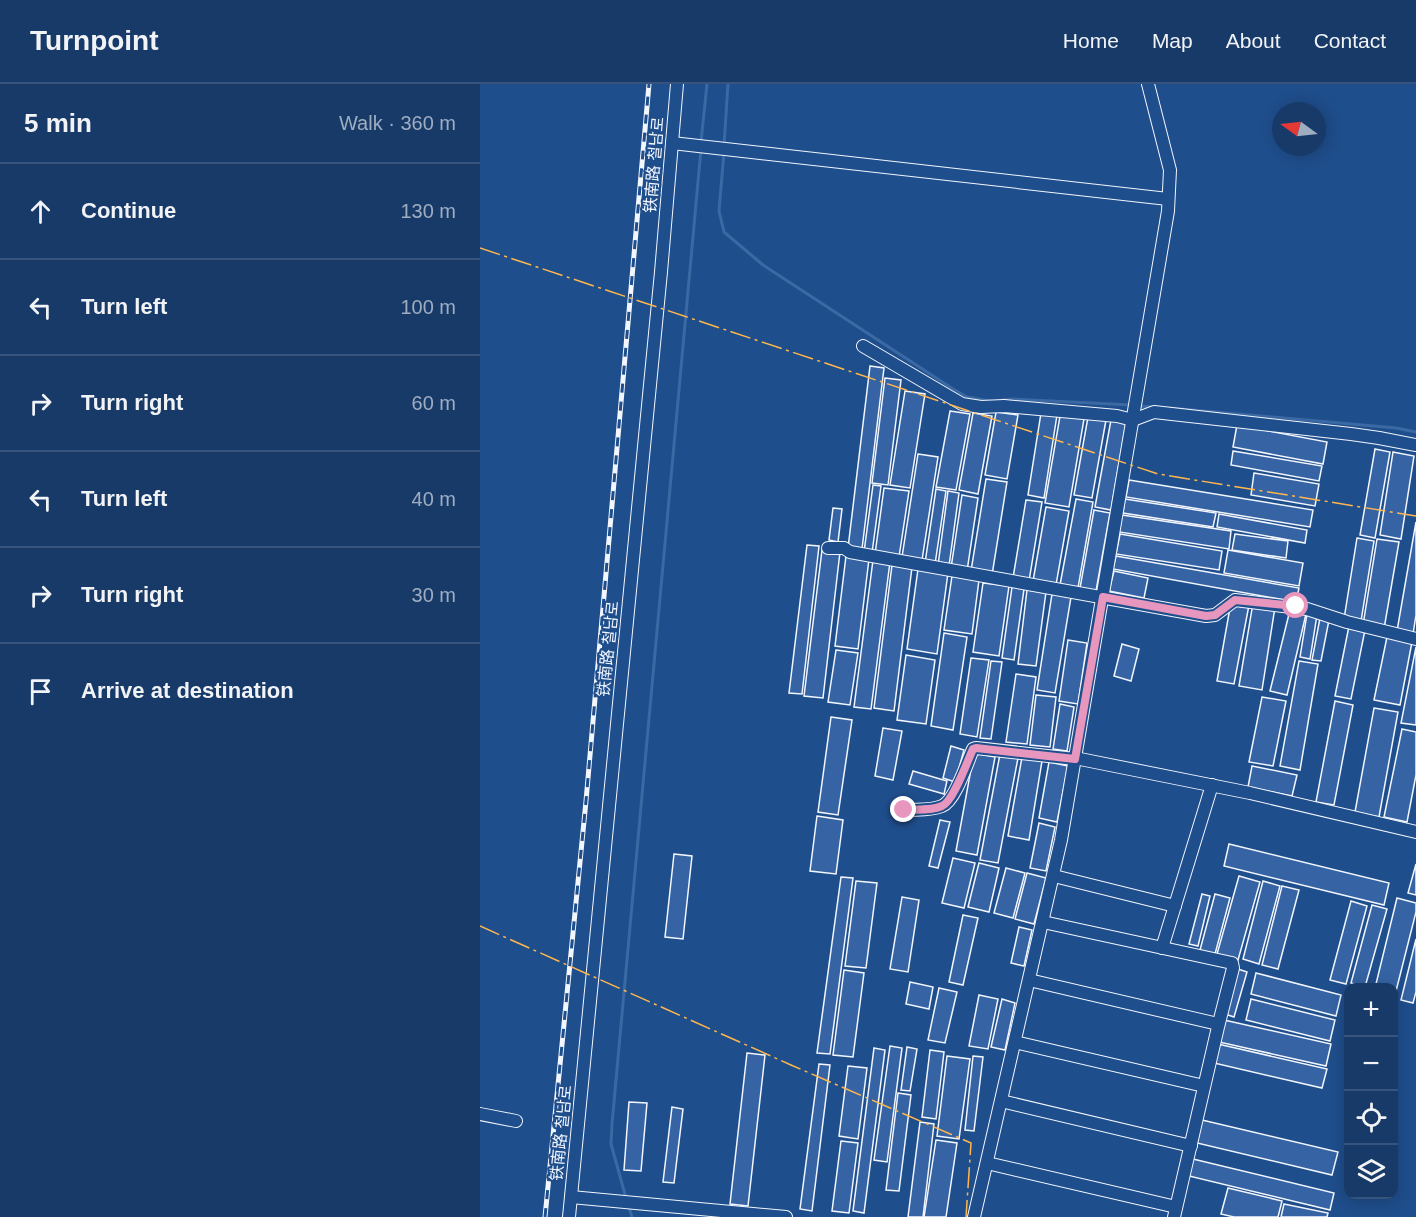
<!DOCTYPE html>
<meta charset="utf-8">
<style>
body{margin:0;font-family:Helvetica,"Noto Sans SC","Noto Sans KR",sans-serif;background:#20416f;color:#f1f3f6}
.controls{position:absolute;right:18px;bottom:18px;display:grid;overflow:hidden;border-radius:12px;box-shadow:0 3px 15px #0003}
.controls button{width:54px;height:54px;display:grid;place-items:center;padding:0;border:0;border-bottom:2px solid #36547d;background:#173a69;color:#f1f3f6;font:30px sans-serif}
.compass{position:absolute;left:792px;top:18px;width:54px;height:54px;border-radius:50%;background:#173a69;box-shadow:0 3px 15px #0003;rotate:285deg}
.stop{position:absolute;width:18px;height:18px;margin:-14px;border:4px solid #e797bd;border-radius:50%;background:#fff}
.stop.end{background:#e797bd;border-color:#fff;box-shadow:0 2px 6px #0008}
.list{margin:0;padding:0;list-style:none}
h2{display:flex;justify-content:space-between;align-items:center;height:78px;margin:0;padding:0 24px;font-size:26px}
h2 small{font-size:20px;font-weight:400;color:#9eadc0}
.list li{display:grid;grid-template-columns:39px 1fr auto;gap:18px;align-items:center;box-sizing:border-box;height:96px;padding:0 24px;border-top:2px solid #36547d}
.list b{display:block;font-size:22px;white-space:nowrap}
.list em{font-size:20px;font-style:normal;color:#9eadc0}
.icon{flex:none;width:33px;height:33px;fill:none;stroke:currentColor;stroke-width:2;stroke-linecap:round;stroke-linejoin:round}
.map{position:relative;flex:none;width:936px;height:1133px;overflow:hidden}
header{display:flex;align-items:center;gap:36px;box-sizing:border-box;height:84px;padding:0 30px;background:#173a69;border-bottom:2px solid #36547d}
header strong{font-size:28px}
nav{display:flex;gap:33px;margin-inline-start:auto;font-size:21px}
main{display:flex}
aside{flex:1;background:#173a69}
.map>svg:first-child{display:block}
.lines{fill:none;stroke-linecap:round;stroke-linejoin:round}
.stream{stroke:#3b69a3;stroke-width:3}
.building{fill:#3563a3;stroke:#f2f6ff;stroke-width:1.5}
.minor-casing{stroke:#f2f6ff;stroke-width:14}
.minor{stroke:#1f4e8c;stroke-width:12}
.rail-casing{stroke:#f2f6ff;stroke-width:5}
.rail{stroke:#1f4e8c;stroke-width:3;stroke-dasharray:9;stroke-linecap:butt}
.power{stroke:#ffb74d;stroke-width:1.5;stroke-dasharray:21 4.5 3 4.5;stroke-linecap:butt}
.route{stroke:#e797bd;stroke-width:8}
.labels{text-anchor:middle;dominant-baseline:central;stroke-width:4.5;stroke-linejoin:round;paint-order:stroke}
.street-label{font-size:16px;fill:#f2f6ff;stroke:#1f4e8c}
</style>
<header>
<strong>Turnpoint</strong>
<nav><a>Home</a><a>Map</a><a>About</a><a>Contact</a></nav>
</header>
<main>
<aside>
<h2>5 min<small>Walk · 360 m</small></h2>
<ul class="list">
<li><svg class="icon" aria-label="ahead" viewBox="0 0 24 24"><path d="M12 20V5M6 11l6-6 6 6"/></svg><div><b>Continue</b></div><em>130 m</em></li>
<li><svg class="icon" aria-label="left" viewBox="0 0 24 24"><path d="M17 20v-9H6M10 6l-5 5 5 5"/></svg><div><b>Turn left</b></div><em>100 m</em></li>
<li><svg class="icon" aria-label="right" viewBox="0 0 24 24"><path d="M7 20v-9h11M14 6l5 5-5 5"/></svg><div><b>Turn right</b></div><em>60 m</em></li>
<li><svg class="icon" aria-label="left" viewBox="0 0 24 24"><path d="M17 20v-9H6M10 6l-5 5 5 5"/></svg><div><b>Turn left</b></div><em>40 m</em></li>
<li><svg class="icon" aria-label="right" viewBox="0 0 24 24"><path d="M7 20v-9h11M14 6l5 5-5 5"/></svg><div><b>Turn right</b></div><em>30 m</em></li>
<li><svg class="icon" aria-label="arrive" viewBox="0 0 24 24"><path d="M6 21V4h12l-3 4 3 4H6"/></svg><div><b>Arrive at destination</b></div></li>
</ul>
</aside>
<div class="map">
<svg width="936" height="1133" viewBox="0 0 936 1133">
<rect width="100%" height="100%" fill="#1f4e8c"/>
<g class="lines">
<g class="stream">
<polyline points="221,58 227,0"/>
<polyline points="244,61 248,0"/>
<polyline points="244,68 239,127 244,148 283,181 473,305 487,313 510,317"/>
<polyline points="522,316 532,315 651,321"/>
<polyline points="657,322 675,323"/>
<polyline points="690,324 916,344 936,348"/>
<polyline points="146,1114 131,1060 132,1040 221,65"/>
<polyline points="149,1123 152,1133"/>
</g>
</g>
<g class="building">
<polygon points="390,282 404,284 382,465 368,464"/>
<polygon points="405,294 421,296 408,401 392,399"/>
<polygon points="425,307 445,310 430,404 410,401"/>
<polygon points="470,327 490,330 476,406 456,403"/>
<polygon points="516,328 538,331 527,395 505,391"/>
<polygon points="493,329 512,332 498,410 479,406"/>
<polygon points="561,329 577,331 564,414 548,411"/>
<polygon points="580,332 604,335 589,423 565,419"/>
<polygon points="608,333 626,336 612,414 594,411"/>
<polygon points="631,336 646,339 631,426 615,423"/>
<polygon points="757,341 847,358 843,380 753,363"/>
<polygon points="895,365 910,368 895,454 880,451"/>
<polygon points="753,367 842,382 839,397 751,381"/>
<polygon points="913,368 934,372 921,455 900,451"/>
<polygon points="438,370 458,373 442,476 422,473"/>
<polygon points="774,389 839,400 835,422 771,411"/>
<polygon points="506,395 527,398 512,491 491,487"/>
<polygon points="649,396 833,426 830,443 646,413"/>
<polygon points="393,401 401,402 392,469 384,468"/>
<polygon points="404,404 429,407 419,473 395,470"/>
<polygon points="456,405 466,407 455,480 445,479"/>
<polygon points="468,407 479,409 469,482 458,481"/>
<polygon points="482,411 498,414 487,487 471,484"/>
<polygon points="596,415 613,418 598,504 580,501"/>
<polygon points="645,415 736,429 733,443 643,429"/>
<polygon points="546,416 562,418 549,497 533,494"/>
<polygon points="566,423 589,427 576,501 553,497"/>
<polygon points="353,424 362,425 358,458 349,456"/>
<polygon points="614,426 630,429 616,507 600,504"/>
<polygon points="739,430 827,446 825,459 737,443"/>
<polygon points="642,431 751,447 749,465 639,448"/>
<polygon points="936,438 936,531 933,550 917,547"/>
<polygon points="640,450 742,467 739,486 636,470"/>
<polygon points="755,450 808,457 806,474 752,466"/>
<polygon points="877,454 894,457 881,537 864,535"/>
<polygon points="897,455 919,458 904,545 883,541"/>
<polygon points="327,461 339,462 322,610 309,609"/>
<polygon points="342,466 360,468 343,614 324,612"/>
<polygon points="748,466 823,479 819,502 744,489"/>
<polygon points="366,472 389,475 378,565 355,562"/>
<polygon points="636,472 819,504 816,518 633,485"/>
<polygon points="393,476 410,478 391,625 374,623"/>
<polygon points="412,481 432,483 414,627 394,624"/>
<polygon points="438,485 468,489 457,570 427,565"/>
<polygon points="634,487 668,494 664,514 629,507"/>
<polygon points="472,492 499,496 492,550 464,546"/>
<polygon points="503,499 529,502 519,572 493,568"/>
<polygon points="532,503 544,505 534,576 522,574"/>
<polygon points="547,506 566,508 556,582 538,580"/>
<polygon points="572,510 591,513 575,609 557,606"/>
<polygon points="751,518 769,521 754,600 737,597"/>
<polygon points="773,519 795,523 782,606 759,602"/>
<polygon points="810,526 826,530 807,611 790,607"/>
<polygon points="827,530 837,531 830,575 820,573"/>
<polygon points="840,534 849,536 841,577 832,576"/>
<polygon points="869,542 885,546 871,615 855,612"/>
<polygon points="464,549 487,553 473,646 451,642"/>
<polygon points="907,553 932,558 920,621 894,616"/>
<polygon points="588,556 607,559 598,620 579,617"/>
<polygon points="642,560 659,565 651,597 634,592"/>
<polygon points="936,563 936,641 921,639"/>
<polygon points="356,566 378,569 370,621 348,618"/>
<polygon points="426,571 455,576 446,640 417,636"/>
<polygon points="491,574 509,576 497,653 480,650"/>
<polygon points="511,577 522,578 511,655 500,654"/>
<polygon points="819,577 838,580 820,686 800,682"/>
<polygon points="536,590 556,593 547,660 526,658"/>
<polygon points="556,611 576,613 570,663 550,661"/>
<polygon points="782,613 806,617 793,682 769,678"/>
<polygon points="855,617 873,621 854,721 836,718"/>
<polygon points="580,620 594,623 587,667 573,665"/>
<polygon points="894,624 918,628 899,733 875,728"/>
<polygon points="351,633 372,636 358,731 338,728"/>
<polygon points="403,644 422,647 413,696 395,692"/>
<polygon points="922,645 936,648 936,691 927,738 904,733"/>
<polygon points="471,662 484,666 475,698 463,694"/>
<polygon points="494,669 515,673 497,771 476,767"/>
<polygon points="520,670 538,674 518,779 500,776"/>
<polygon points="542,673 562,677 549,756 528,752"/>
<polygon points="569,678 588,682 577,738 559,734"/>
<polygon points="772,682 817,691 812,712 768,703"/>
<polygon points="433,687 467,697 464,710 429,700"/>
<polygon points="337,732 363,736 356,790 330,787"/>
<polygon points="460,736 470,738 458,784 449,782"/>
<polygon points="559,739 575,743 566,787 550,784"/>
<polygon points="749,760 909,799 904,821 744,782"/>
<polygon points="194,770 212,772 203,855 185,853"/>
<polygon points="473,774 495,779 484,824 462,819"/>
<polygon points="499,779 519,784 509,828 488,823"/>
<polygon points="936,780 936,811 928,809"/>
<polygon points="526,784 545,789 533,834 514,829"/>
<polygon points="547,789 566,794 554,840 535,835"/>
<polygon points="759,792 780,798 758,876 737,870"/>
<polygon points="361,793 373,794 350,970 337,969"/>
<polygon points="376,797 397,799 386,884 365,882"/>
<polygon points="783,797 800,802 779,880 763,875"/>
<polygon points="802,802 819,806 798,885 782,881"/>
<polygon points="722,810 730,812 718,862 709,860"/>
<polygon points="735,810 750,814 735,870 720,866"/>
<polygon points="422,813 439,816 428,888 410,885"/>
<polygon points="917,814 936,819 936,828 914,915 914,904 895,904"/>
<polygon points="871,817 887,822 866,900 850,896"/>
<polygon points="892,821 907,825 885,903 871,899"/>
<polygon points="483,831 498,834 483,901 469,898"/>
<polygon points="539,843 552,846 544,882 531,879"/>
<polygon points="936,855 936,908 933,919 921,916"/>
<polygon points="758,885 767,888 754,933 745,930"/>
<polygon points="364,886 384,889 373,973 353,971"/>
<polygon points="776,889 861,911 856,932 771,910"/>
<polygon points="430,898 453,903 449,925 426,920"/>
<polygon points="459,904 477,908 465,959 448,956"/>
<polygon points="499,911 518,915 508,965 489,962"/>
<polygon points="522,915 535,919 525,966 511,963"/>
<polygon points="771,915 855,936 850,957 766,936"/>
<polygon points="744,936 851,960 846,982 739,958"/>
<polygon points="738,960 847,985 842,1004 734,979"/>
<polygon points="410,962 422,964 407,1078 394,1076"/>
<polygon points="427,963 437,965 430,1007 421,1006"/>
<polygon points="394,964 405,966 384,1129 373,1127"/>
<polygon points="450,966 464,968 456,1035 442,1033"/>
<polygon points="267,969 285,971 268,1122 250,1120"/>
<polygon points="467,972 490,975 479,1055 457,1052"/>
<polygon points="493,972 503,973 494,1047 485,1046"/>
<polygon points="339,980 350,981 332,1127 320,1125"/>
<polygon points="368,982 387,984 378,1055 359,1052"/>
<polygon points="418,1009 431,1011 419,1107 406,1106"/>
<polygon points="149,1018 167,1019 161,1087 144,1086"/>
<polygon points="192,1023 203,1025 194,1099 183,1098"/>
<polygon points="722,1036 858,1068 852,1091 717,1059"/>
<polygon points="440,1038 454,1040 443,1133 428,1133"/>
<polygon points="456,1056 477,1059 466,1133 444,1133"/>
<polygon points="361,1057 378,1059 369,1129 352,1127"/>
<polygon points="713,1075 854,1109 850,1126 709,1092"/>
<polygon points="748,1104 802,1117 798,1133 754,1133 741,1130"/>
<polygon points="804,1120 848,1129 847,1133 801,1133"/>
</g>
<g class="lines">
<g class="minor-casing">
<g id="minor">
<polyline points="192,59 688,115"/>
<polyline points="383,262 482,320 501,323 524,322 637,332 653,336 674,328 871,350 899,354 936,361"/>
<polyline points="348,464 364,464 370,468 726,532 735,531 755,516 827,525 867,538 936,555"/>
<polyline points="595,674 770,709 936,748"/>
<path d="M425,726C437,725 451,727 462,722C475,717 487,679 493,665L496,664L595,675"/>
<polyline points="574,792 695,822"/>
<polyline points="563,838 752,879 753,884 738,943 694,1133"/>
<polyline points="682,864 732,701"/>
<polyline points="549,896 738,940"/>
<polyline points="535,958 724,1002"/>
<polyline points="521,1017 711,1062"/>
<polyline points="0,1030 36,1037"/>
<polyline points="507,1079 696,1123"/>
<polyline points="91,1113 306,1133"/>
<polyline points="89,1133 181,188 197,0"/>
<polyline points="494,1133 581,756 688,127 690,86 668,0"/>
</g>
</g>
<use href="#minor" class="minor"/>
<g class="rail-casing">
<polyline id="rail" points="65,1133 106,717 169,0"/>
</g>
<use href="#rail" class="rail"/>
<g class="power">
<polyline points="0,164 678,390 936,432"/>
<polyline points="0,842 311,981 491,1059 486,1133"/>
</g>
</g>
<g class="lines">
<path class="route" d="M424,726C437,725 451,727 462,722C473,718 487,678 493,665L496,664L595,675L623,513L726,532L735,531L755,516L816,522"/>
</g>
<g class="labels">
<g class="street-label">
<text transform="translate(174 81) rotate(-85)">铁南路 철남로</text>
<text transform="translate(128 565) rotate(-84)">铁南路 철남로</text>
<text transform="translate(81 1049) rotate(-84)">铁南路 철남로</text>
</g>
</g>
</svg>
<div class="controls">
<button>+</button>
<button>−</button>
<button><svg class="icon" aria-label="locate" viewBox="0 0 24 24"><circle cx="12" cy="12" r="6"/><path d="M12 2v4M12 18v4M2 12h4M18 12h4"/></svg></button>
<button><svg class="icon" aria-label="layers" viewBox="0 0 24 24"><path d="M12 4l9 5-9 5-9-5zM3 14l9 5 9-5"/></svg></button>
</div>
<svg class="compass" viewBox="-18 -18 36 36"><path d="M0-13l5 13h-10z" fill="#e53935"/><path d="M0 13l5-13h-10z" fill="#9eadc0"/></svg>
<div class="stop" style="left:816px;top:522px"></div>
<div class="stop end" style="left:424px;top:726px"></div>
</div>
</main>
